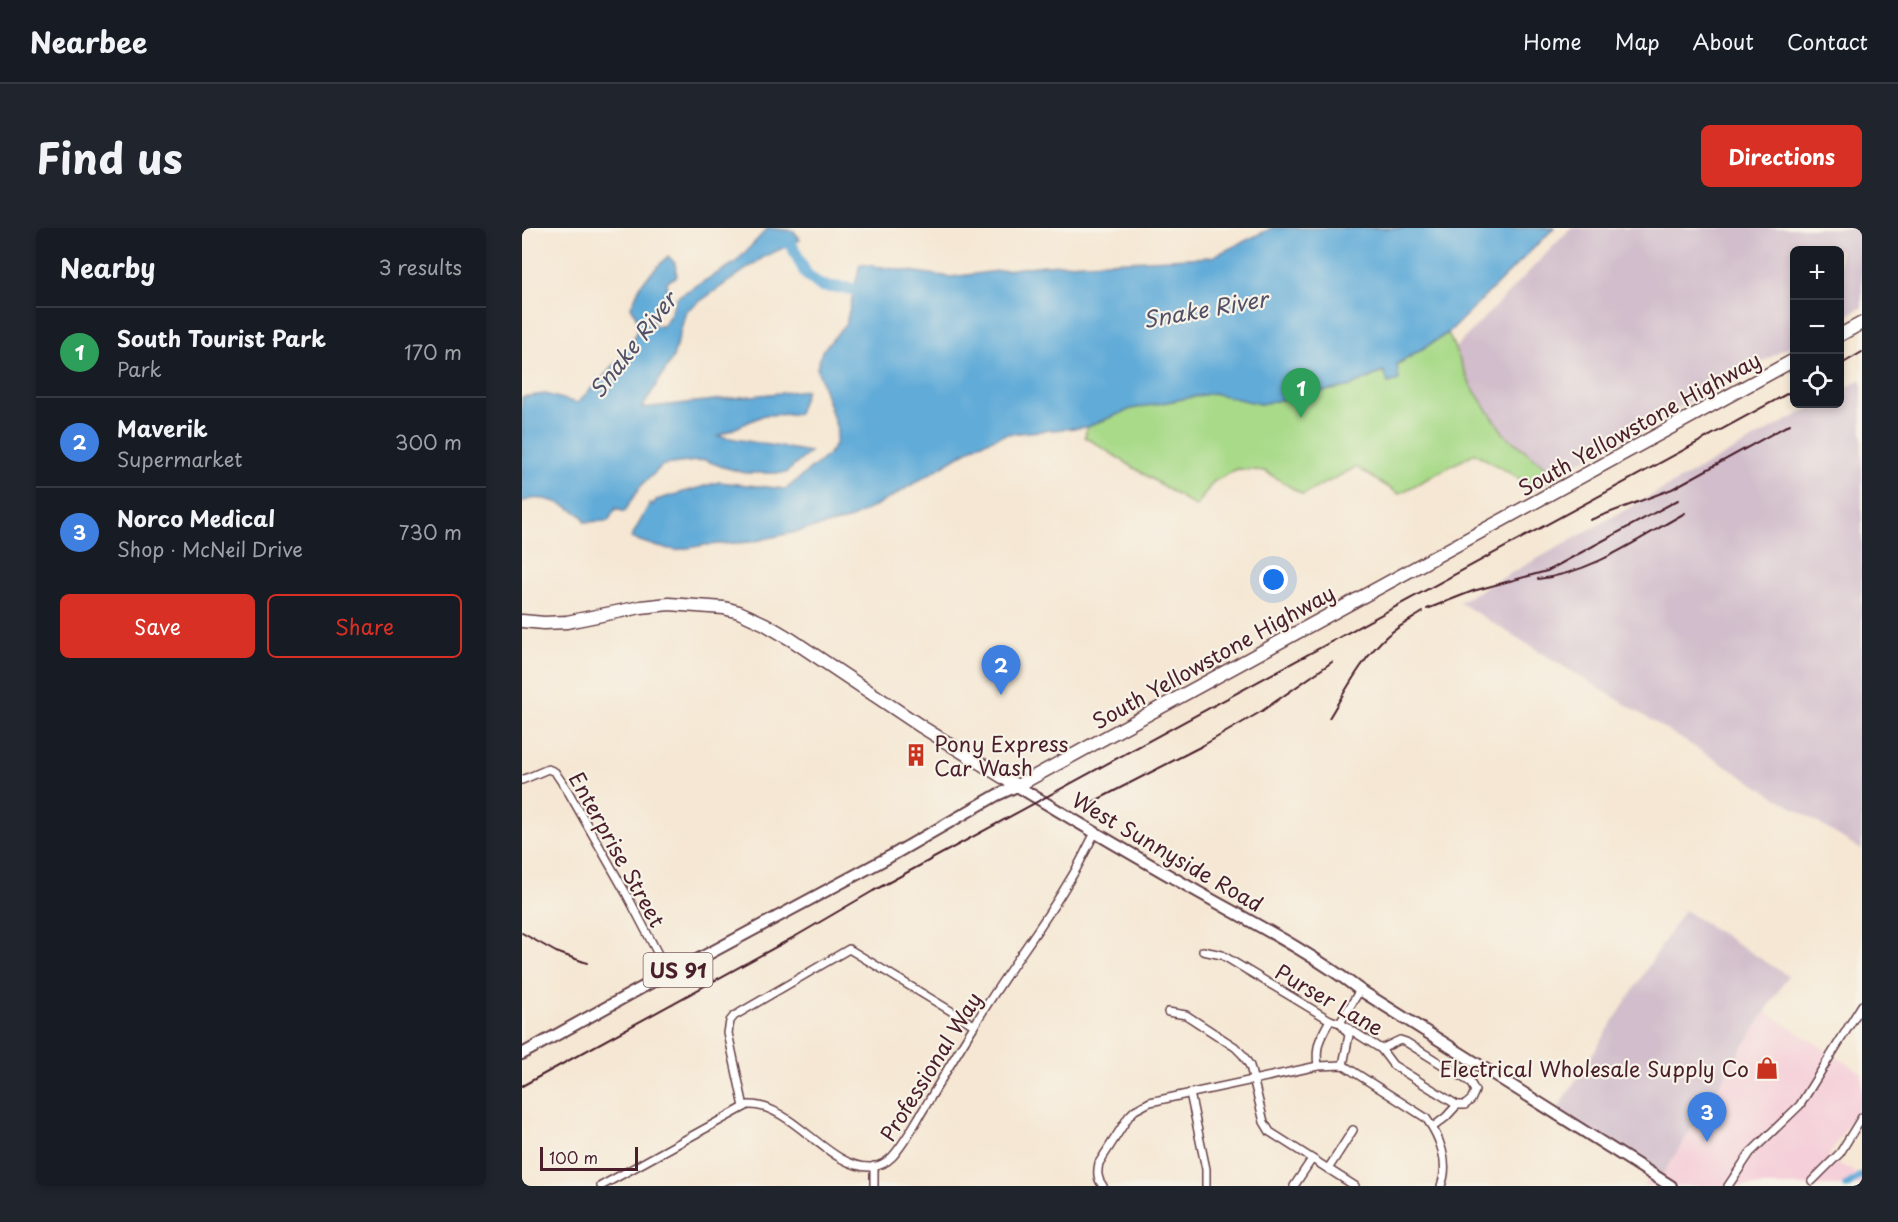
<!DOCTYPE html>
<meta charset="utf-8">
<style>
body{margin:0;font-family:"Playpen Sans",sans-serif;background:#20242c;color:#f1f3f6}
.controls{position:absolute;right:18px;top:18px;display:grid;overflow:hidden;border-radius:9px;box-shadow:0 3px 9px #0003}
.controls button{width:54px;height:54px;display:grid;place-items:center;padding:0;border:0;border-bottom:2px solid #363941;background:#171b24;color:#f1f3f6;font:30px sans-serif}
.scale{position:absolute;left:18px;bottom:15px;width:98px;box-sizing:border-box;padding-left:6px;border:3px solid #4a1f2b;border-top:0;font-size:16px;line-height:21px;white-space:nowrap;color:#4a1f2b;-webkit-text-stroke:4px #f7f3e8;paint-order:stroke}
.you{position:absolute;left:752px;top:352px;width:21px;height:21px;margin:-15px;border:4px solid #fff;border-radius:50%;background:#1a73e8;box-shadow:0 0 0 9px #1a73e833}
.badge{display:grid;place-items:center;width:39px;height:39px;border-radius:50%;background:#d93025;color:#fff;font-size:20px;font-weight:700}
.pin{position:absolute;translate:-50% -50px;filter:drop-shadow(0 2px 3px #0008)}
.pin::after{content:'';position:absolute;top:32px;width:21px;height:18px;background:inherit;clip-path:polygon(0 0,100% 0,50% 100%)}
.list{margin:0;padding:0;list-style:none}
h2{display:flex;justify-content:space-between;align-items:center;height:78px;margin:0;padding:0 24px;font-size:26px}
h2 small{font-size:20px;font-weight:400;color:#9ea1a6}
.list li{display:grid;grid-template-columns:39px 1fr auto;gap:18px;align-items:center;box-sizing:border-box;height:90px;padding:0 24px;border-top:2px solid #363941}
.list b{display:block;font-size:22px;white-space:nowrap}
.list p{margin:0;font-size:20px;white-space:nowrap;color:#9ea1a6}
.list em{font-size:20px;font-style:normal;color:#9ea1a6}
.actions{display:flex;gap:12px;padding:18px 24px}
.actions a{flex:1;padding:14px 0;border:2px solid #d93025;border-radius:9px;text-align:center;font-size:21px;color:#d93025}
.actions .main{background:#d93025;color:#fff}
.icon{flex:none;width:33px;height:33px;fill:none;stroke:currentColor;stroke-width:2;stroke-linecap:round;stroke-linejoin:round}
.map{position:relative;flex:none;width:1340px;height:958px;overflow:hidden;border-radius:9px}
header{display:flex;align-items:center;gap:36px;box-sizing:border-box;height:84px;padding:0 30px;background:#171b24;border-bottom:2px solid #363941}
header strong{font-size:28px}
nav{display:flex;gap:33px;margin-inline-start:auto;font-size:21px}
.intro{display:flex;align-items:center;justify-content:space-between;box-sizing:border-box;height:144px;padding:0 36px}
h1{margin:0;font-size:42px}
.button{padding:15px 27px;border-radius:9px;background:#d93025;color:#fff;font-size:21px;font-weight:700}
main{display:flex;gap:36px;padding:0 36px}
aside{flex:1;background:#171b24;border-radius:9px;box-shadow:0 3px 9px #0003}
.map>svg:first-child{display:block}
.built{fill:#f5cfd9}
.industrial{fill:#d1bdcb}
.green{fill:#a9da89;stroke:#7a7c5a;stroke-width:1.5}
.water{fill:#60abd8;stroke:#556582;stroke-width:1.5}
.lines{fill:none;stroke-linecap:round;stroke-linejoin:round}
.canal{stroke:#60abd8;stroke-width:7}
.river{stroke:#60abd8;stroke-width:12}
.street-casing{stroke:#643d44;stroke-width:10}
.primary-casing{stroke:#643d44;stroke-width:14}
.highway-casing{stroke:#643d44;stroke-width:15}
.street{stroke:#fff;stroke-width:7}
.primary{stroke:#fff;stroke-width:10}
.highway{stroke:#fff;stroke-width:12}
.rail{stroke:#4a1f2b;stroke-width:2}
.labels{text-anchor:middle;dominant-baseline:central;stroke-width:4.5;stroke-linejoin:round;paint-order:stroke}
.shield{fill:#f7f3e8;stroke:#7e5f64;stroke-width:1.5}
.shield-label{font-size:20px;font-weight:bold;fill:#4a1f2b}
.street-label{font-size:21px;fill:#4a1f2b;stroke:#f7f3e8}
.poi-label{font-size:21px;fill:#4a1f2b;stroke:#f7f3e8;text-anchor:start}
.water-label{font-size:22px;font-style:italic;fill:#525068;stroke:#f7f3e8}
</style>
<header>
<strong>Nearbee</strong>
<nav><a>Home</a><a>Map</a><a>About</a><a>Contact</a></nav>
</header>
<div class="intro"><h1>Find us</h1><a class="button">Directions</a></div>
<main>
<aside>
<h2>Nearby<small>3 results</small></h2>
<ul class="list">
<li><span class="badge" style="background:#2e9e5b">1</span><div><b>South Tourist Park</b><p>Park</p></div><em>170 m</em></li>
<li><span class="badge" style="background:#3f7fe0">2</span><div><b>Maverik</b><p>Supermarket</p></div><em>300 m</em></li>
<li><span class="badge" style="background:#3f7fe0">3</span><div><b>Norco Medical</b><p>Shop · McNeil Drive</p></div><em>730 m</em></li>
</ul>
<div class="actions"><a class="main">Save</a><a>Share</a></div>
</aside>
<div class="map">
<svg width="1340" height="958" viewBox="0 0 1340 958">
<rect width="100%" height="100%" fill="#f7f3e8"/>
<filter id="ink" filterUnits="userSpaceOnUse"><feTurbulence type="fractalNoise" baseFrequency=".0167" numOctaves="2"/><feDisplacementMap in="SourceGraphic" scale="12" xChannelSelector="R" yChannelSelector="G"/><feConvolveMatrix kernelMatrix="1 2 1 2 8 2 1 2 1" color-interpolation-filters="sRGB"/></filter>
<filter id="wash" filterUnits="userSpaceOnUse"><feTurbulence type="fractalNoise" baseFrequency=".008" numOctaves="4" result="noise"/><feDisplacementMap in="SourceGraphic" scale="24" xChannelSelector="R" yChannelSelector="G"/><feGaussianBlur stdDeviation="1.35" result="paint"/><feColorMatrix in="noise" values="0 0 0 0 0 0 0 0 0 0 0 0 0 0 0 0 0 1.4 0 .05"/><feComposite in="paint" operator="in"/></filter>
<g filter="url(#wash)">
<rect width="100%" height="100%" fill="#f5e7d3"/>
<polygon class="built" points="1244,784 1340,845 1340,874 1306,929 1340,949 1340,958 1121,958 1129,946 1138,951"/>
<g class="industrial">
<polygon points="1049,0 1340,0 1340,79 1318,91 1318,22 1272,22 1272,116 1034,247 982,206 949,158 933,120"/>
<polygon points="1340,151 1340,622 937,374 1295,176 1318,176 1318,163"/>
<polygon points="1162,682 1266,748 1138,951 1033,885"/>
</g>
<polygon class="green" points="926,105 949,158 982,206 1034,247 1013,260 953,225 877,266 834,239 781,267 743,243 715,241 691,254 674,279 563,209 565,199 609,181 691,165 738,176 829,158 863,143 866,155 876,152 875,137"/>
<g class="water">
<path d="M246,0L272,3L278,12L242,29L164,83L151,130L120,180L284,162L276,186L242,187L196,208L288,224L264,245H224L201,239L183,232L141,237L118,259L102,284L94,280L86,293L62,294L61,289C46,277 19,264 0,274V169L23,166L55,175C70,160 116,117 116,97C116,91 112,84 109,79L119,56L146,28L153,35L155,48L145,54L146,72L133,81L130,97L141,98L148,87L155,69L213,35Z"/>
<polygon points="750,0 1032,0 926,105 875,136 877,152 866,155 862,143 829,158 738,176 691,165 609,181 565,199 484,206 455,217 368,270 326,292 229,314 183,317 154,322 136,319 109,310 128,275 131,277 134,272 197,254 264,261 306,227 313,217 315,201 295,140 300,123 324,96 338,36 429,49 522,37 690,29"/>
</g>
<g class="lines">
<polyline class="canal" points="1324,958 1340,947"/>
<polyline class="river" points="253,11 269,16 284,46 299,58 332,61 346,67"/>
</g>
</g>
<g filter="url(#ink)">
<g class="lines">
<g class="street-casing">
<g id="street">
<polyline points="0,552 26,541 33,544 47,565 105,667 147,747"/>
<polyline points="681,723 700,727 808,792 818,795 859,821 871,837 935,877"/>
<polyline points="646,784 664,787 713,819 721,827 728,838 742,894 748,904 833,958"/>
<polyline points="859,821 878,812 884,814 948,854 953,863 949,872 943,877 935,877"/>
<polyline points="821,837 827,807 818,795 838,762"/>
<path d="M796,838C793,818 798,810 808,792"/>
<polyline points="668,865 684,941 684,958"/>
<polyline points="222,879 206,805 208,793 212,788 327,721 452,797"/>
<polyline points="911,899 924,889 935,877"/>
<polyline points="352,938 352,958"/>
<polyline points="806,941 831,902"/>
<polyline points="1290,953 1318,925 1340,889"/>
<path d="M79,958L226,877C270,875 307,942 350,939C357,938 365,934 370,929C383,915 393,895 403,879C419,852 435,825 452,798C481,748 518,703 547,653C557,638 564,621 573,605"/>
<path d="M581,958C575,951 575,944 577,935L607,888L613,882L628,874L796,838L821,837L904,890C918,909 928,935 919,958"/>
<polyline points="772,958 790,931"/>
<polyline points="1206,958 1228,925 1278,877 1340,777"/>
</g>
</g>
<g class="primary-casing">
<path id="primary" d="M0,826L130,754L147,747L367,629L475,567L495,558C558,596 621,633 685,669C737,698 791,726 838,762L1149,958"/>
</g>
<g class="highway-casing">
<g id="highway">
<polyline points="1318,107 1340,95"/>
<polyline points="0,393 22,395 45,394 119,379 147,376 202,380 217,384 243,396 270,412 400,499 495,558 1272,132"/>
</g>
</g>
<use href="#street" class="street"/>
<use href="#primary" class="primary"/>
<use href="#highway" class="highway"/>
<g class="rail">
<polyline points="1318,137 1340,124"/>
<polyline points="1068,292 1150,261 1268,196"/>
<path d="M1016,351C1070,345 1116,311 1163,285"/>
<polyline points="905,381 951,363 1025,343 1156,272"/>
<path d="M807,490C824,462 841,429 866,407C877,398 890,391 901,384"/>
<polyline points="567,576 680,518 740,483 810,434"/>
<polyline points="0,705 34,724 65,735"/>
<polyline points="0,858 274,708 351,663 1272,162"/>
</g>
</g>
</g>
<defs>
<g id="building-bare" transform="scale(1.8)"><path d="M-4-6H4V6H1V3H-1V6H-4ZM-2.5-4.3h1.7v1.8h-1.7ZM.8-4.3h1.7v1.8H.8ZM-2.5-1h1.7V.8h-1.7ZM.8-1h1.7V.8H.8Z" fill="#c8321e" stroke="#f7f3e8" stroke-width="2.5" paint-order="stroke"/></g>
<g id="shop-bare" transform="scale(1.8)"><path d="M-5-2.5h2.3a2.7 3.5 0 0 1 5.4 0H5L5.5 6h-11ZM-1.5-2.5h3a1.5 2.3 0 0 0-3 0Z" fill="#c8321e" stroke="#f7f3e8" stroke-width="2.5" paint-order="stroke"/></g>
</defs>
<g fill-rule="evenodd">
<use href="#building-bare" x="394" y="527"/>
<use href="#shop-bare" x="1245" y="840"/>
</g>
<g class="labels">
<rect class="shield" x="121.5" y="725" width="69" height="34" rx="4.5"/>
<g class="shield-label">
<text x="156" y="742">US 91</text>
</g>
<g class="street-label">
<text transform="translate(1117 195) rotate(-29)">South Yellowstone Highway</text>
<text transform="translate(691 428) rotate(-29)">South Yellowstone Highway</text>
<text transform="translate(96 621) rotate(61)">Enterprise Street</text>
<text transform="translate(646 623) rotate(30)">West Sunnyside Road</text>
<text transform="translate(808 771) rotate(30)">Purser Lane</text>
<text transform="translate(408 838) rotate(-58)">Professional Way</text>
</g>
<g class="poi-label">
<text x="412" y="515">Pony Express<tspan x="412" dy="24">Car Wash</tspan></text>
<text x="1227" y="840" text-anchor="end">Electrical Wholesale Supply Co</text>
</g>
<g class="water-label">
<text transform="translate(683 80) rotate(-10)">Snake River</text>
<text transform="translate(110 116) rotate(-52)">Snake River</text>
</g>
</g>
</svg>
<div class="controls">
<button>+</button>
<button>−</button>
<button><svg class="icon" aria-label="locate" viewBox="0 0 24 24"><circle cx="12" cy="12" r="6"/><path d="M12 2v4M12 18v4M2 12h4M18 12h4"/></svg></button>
</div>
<div class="scale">100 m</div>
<div class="you"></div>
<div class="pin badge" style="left:779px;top:190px;background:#2e9e5b">1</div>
<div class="pin badge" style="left:479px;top:467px;background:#3f7fe0">2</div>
<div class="pin badge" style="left:1185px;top:914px;background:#3f7fe0">3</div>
</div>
</main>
